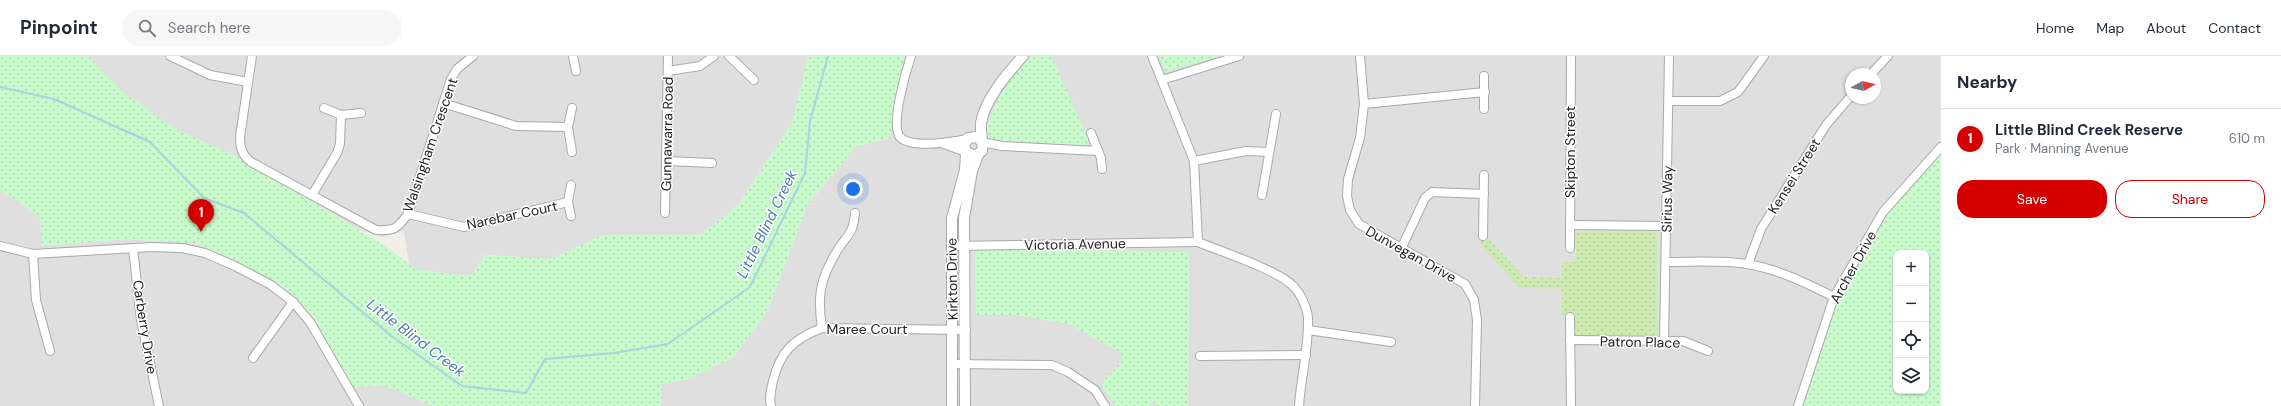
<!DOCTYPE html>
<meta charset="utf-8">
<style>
body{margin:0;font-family:"DM Sans",sans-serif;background:#f6f6f7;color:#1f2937}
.controls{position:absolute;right:12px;bottom:12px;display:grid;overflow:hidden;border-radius:8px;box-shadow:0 1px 3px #0004}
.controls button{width:36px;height:36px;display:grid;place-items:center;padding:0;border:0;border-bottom:1px solid #e0e1e3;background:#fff;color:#1f2937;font:20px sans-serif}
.compass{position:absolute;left:1845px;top:12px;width:36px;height:36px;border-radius:50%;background:#fff;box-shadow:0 1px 3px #0004;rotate:82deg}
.you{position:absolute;left:853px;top:133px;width:14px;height:14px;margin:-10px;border:3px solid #fff;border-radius:50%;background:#1a73e8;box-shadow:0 0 0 6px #1a73e833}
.badge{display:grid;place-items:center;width:26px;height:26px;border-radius:50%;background:#d40000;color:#fff;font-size:13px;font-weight:700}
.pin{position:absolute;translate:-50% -33px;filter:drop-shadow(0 1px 2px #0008)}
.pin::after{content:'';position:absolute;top:21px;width:14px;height:12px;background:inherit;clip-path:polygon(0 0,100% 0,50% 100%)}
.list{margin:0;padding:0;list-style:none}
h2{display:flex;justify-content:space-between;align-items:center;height:52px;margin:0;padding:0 16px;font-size:17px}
h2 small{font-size:13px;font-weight:400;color:#747a83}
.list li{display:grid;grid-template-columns:26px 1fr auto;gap:12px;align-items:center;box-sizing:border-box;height:60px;padding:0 16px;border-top:1px solid #e0e1e3}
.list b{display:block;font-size:15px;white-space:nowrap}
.list p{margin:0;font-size:13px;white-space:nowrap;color:#747a83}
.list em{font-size:13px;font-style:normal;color:#747a83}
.actions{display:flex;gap:8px;padding:12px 16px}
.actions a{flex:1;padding:9px 0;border:1px solid #d40000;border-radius:16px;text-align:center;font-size:14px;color:#d40000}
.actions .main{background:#d40000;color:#fff}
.icon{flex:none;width:22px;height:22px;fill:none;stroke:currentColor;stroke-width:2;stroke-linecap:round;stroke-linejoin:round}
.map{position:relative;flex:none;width:1941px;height:350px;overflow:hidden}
header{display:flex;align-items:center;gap:24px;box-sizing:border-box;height:56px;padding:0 20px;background:#fff;border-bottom:1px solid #e0e1e3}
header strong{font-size:19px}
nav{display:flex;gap:22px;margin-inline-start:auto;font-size:14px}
.search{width:280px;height:36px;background:#f6f6f7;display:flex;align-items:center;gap:10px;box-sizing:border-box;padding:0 14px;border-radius:22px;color:#747a83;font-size:15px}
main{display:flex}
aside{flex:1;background:#fff}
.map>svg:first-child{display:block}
.residential{fill:#e0dfdf;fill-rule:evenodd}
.grass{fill:url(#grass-dots)}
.park{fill:url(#park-dots);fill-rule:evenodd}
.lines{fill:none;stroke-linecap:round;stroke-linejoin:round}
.stream{stroke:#aad3df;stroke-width:2}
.minor-casing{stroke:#a9a9a9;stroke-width:10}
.tertiary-casing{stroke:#a9a9a9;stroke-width:12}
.minor{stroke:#fff;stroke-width:8}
.tertiary{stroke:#fff;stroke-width:10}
.labels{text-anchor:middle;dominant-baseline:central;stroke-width:3;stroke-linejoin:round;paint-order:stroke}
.street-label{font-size:14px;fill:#222;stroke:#fff}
.water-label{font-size:15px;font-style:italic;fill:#4a7aab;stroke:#fff}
</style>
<header>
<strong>Pinpoint</strong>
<div class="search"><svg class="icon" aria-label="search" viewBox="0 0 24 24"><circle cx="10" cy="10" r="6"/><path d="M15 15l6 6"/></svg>Search here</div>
<nav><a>Home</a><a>Map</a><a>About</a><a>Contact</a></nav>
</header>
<main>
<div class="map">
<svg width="1941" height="350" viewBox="0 0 1941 350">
<defs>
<pattern id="grass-dots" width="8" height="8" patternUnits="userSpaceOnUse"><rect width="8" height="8" fill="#cdebb0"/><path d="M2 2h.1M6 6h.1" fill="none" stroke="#b0c997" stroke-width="1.8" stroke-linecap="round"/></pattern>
<pattern id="park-dots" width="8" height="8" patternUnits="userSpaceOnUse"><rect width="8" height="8" fill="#c8facc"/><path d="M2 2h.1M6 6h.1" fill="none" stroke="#acd6af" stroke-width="1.8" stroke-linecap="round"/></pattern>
</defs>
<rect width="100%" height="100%" fill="#f2efe9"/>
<g class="residential">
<polygon points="88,0 809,0 792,67 739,148 699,180 603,179 552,203 485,199 471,220 417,214 409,208 404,175 383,181 358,173 236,100 175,73 123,36"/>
<path d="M904,0H1941V350H662V328L687,323L734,301L768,254L807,150L896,40ZM1851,18H1875V42H1851ZM1896,197H1926V335H1896Z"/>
<polygon points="0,133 40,161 42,190 128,183 197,188 234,203 313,260 353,331 382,329 435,350 0,350"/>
</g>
<polygon class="grass" points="1657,175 1657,281 1573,280 1574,261 1562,260 1562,233 1520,232 1483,191 1479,180 1487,181 1524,221 1562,222 1562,206 1576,206 1576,176"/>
<g class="park">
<polygon points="0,0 88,0 123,36 175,73 236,100 384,189 417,214 471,220 485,199 552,203 603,179 700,179 739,148 792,67 809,0 904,0 890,82 855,91 807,150 768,254 734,301 687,323 662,328 662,350 435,350 382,329 353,331 313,260 234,203 197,188 128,183 42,190 40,161 0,133"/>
<path d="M1033,0H1051L1089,83L1085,90L1002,85L985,81C988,56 1012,14 1033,0Z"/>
<polygon points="1159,0 1217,0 1165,16"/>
<path d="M1941,91V350H1802L1835,244L1884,157ZM1896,197H1926V335H1896Z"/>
<polygon points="975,193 1190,196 1188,350 1158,350 1156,346 1148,350 1116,350 1100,328 1122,305 1121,297 1069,268 1014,259 976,259"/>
</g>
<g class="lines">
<polyline class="stream" points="0,31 54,43 150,86 204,142 244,157 390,279 462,330 526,337 545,303 614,297 668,288 750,231 805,117 810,65 828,0"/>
<g class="minor-casing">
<g id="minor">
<polyline points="170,0 210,19 248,26"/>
<path d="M252,0L240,81C240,92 242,99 251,106L376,174C394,175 397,173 408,158L451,23L457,13L473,0"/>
<polyline points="573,0 576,15"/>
<polyline points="729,0 754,24"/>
<path d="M911,0C906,15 890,69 900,81C911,93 953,86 967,83"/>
<path d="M1152,0L1194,105L1198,186C1220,195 1277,214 1292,229C1300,236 1307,251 1308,262C1309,292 1301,320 1299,350"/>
<polyline points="1360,0 1364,48 1360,82 1348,123 1347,140 1350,154 1359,168 1465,228 1474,244 1477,264 1475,350"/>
<polyline points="668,15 700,10 714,0"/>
<polyline points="1871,18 1888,0"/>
<polyline points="1162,24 1239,0"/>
<polyline points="1669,45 1720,45 1738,36 1764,0"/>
<polyline points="443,47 516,70 568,71"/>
<polyline points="1364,48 1485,36"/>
<polyline points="324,52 341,59 361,57"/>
<polyline points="572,52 568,71 572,96"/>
<polyline points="1484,53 1484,20"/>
<polyline points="1091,77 1101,102 1102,113"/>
<polyline points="982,86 1002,90 1098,95"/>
<polyline points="944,88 966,96"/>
<polyline points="667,105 712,107"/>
<polyline points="1194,105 1246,95 1269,96"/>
<polyline points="571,129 568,146 571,160"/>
<polyline points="312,139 337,97 340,88 341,59"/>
<polyline points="1262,139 1276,58"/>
<polyline points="665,157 668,0"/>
<polyline points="408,158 464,171 568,146"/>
<polyline points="1570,169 1666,170"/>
<polyline points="1483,180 1484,119"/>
<polyline points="0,190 33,198 152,191 182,192 205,197 235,210 271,229 293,246 310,266 359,350"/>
<polyline points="952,190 1198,186"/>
<polyline points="133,192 141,264 159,350"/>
<polyline points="1570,192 1571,0"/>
<polyline points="1401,193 1425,142 1432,136 1484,138"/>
<polyline points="33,198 36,244 50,295"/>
<path d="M1667,206C1694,206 1721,204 1747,208C1778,213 1806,227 1834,241"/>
<polyline points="1748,208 1761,173 1826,69 1851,40"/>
<polyline points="1570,261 1571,350"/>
<path d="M822,272C817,240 820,223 837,195C848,177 853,179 855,157"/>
<polyline points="1308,274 1391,286"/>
<polyline points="1570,284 1683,285 1708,295"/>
<polyline points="1664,285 1669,0"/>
<polyline points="1200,300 1306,299"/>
<polyline points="253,302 293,246"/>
<polyline points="953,308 1052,309 1068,316 1095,334 1105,350"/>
<path d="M771,350C769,341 771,334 773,325C780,296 793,283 822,272L966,274"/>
<polyline points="1798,350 1834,241 1883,156 1941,91"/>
</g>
</g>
<g class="tertiary-casing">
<g id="tertiary">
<path d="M981,85L977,81L968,82L964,89L966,96L975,100L982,95C984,87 980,77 981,67C985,43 1007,18 1023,0"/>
<polyline points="952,350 952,162 965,114 966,97"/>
<polyline points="965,350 964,162 972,115 978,99"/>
</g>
</g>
<use href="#minor" class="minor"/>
<use href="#tertiary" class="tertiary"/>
</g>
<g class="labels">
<g class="street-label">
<text transform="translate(667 78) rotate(-89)">Gunnawarra Road</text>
<text transform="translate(430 89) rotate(-71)">Walsingham Crescent</text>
<text transform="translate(1570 96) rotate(-90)">Skipton Street</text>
<text transform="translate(1794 120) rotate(-58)">Kensei Street</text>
<text transform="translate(1667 143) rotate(-89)">Sirius Way</text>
<text transform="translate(512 159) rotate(-12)">Narebar Court</text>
<text transform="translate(1075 188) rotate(-1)">Victoria Avenue</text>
<text transform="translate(1411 198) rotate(29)">Dunvegan Drive</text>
<text transform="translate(1853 211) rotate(-61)">Archer Drive</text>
<text transform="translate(952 223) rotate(-91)">Kirkton Drive</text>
<text transform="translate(145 271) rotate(81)">Carberry Drive</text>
<text x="867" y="273">Maree Court</text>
<text transform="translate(1640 286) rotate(1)">Patron Place</text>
</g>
<g class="water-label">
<text transform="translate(767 168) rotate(-64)">Little Blind Creek</text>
<text transform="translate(416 282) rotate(37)">Little Blind Creek</text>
</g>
</g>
</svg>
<div class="controls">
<button>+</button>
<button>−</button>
<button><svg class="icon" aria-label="locate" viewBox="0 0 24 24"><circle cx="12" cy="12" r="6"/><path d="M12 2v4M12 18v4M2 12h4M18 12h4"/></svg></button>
<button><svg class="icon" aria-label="layers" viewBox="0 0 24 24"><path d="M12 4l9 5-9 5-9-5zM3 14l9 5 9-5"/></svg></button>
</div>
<svg class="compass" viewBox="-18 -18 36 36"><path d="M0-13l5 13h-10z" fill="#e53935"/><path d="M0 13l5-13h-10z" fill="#747a83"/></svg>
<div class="you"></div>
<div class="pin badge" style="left:201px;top:176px">1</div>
</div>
<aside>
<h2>Nearby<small></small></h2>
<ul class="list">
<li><span class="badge">1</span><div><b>Little Blind Creek Reserve</b><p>Park · Manning Avenue</p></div><em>610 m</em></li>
</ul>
<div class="actions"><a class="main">Save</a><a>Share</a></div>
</aside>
</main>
